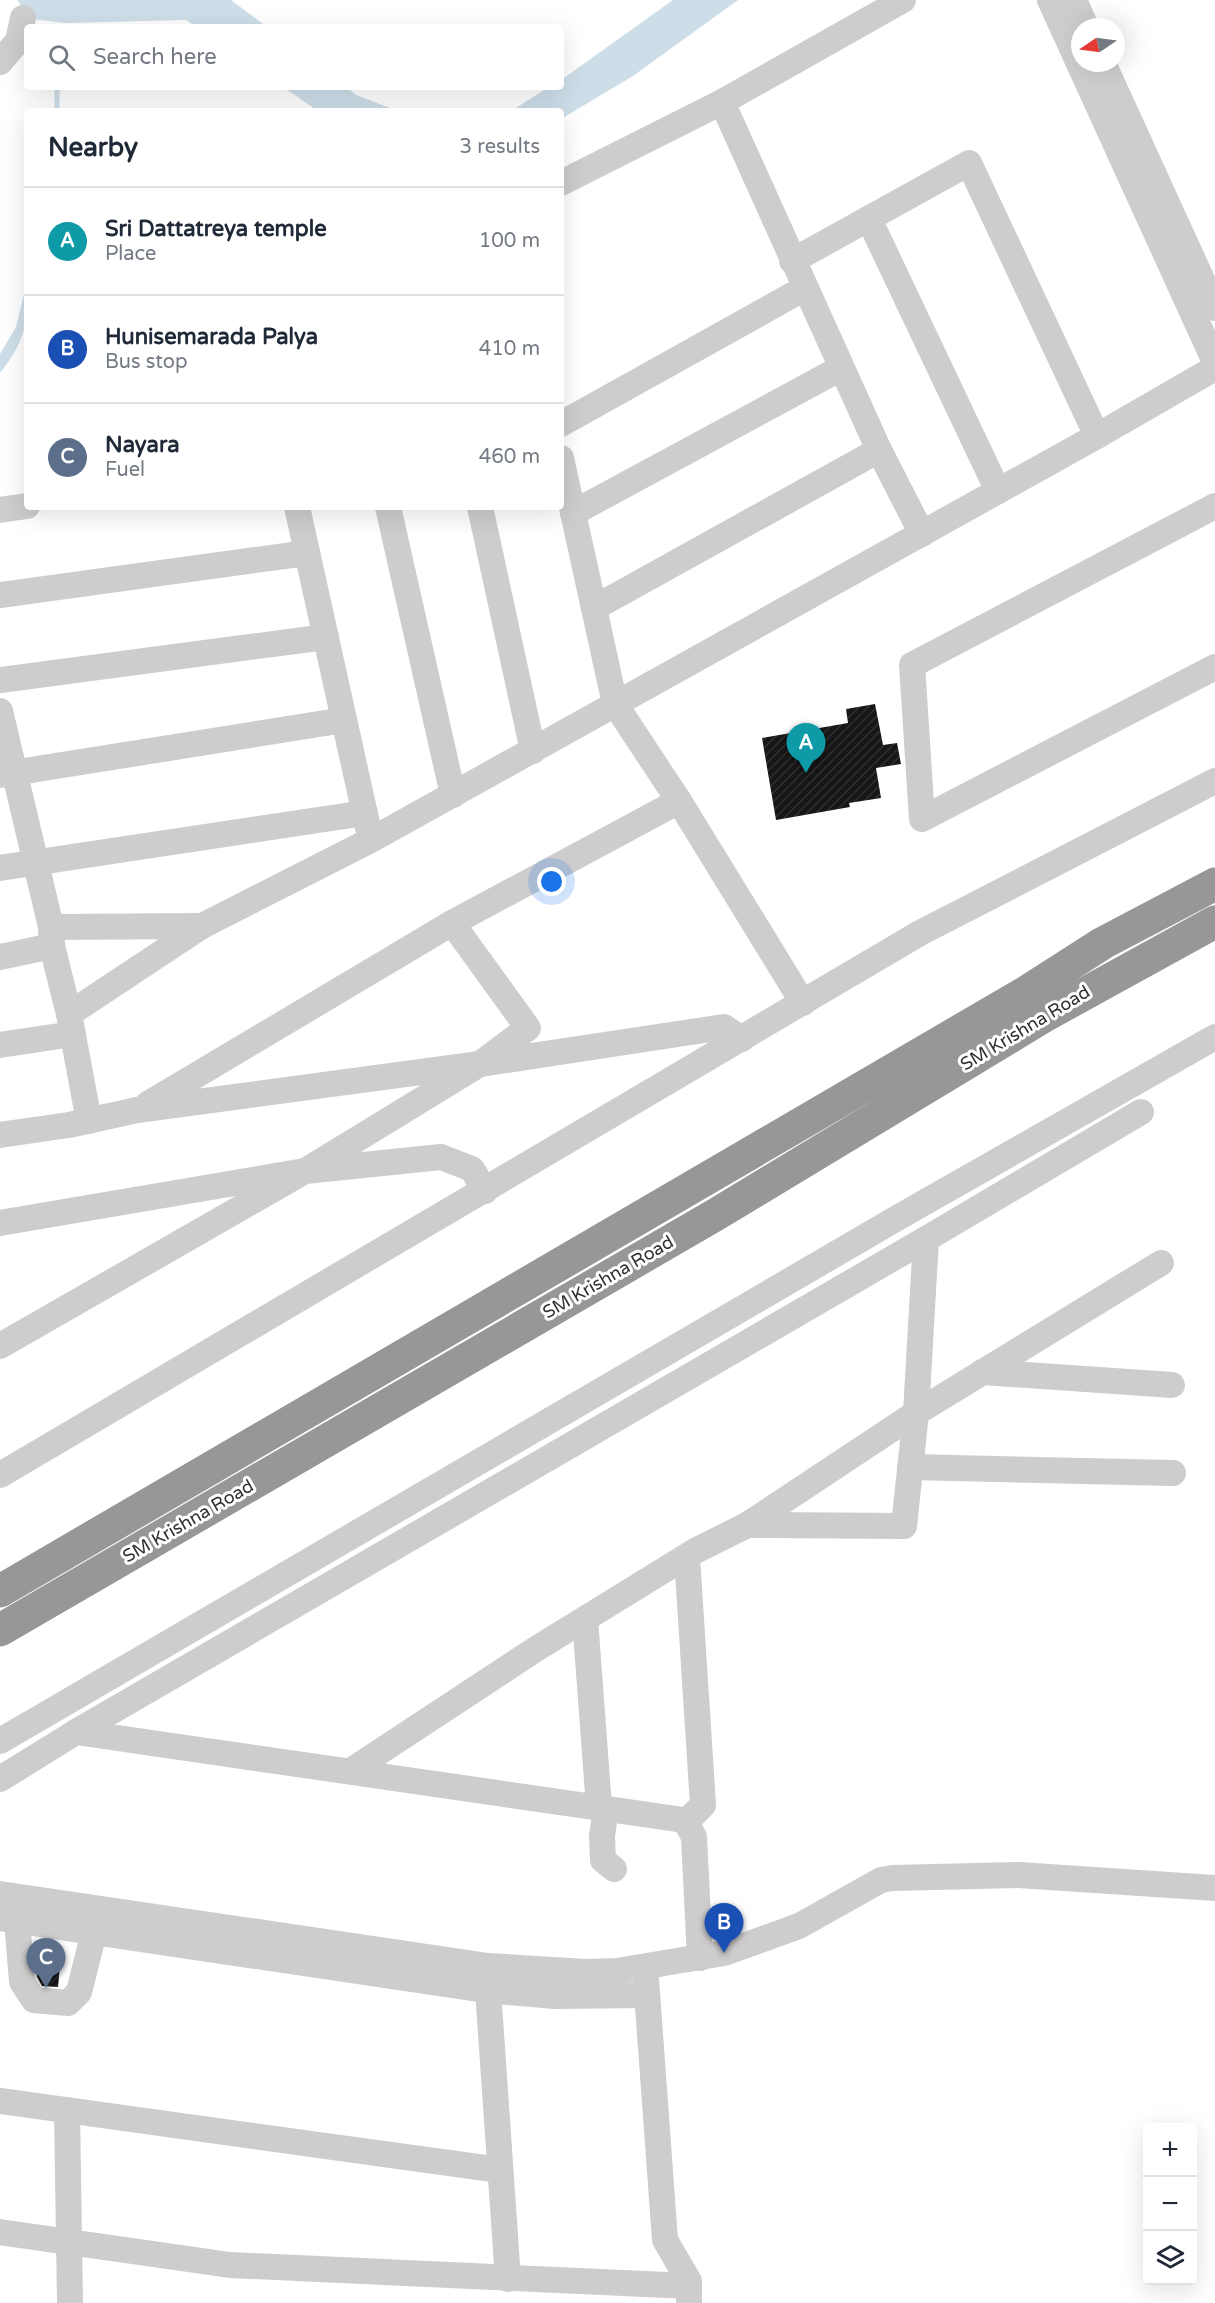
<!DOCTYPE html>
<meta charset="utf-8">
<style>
body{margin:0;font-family:"Varela Round",sans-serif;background:#f2f2f3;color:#1f2937}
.controls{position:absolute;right:18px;bottom:18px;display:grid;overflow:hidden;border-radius:6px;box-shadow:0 6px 24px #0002}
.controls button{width:54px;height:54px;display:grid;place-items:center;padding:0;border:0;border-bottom:2px solid #e0e1e3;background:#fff;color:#1f2937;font:30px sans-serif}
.compass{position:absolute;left:1071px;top:18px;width:54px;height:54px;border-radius:50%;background:#fff;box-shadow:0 6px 24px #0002;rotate:257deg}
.you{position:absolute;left:552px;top:882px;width:21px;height:21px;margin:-15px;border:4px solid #fff;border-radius:50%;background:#1a73e8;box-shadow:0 0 0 9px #1a73e833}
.badge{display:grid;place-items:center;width:39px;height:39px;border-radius:50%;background:#db2777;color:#fff;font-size:20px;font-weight:700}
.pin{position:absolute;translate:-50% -50px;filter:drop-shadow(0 2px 3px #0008)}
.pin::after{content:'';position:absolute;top:32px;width:21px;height:18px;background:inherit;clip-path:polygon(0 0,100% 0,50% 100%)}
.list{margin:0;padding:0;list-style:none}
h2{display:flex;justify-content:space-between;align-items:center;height:78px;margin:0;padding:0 24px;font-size:26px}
h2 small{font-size:20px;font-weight:400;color:#747a83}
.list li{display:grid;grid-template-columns:39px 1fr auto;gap:18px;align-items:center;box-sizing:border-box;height:108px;padding:0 24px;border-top:2px solid #e0e1e3}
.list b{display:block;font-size:22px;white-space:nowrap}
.list p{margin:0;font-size:20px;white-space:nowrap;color:#747a83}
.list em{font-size:20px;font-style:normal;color:#747a83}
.icon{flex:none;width:33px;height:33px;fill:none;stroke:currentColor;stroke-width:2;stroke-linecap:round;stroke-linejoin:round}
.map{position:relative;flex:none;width:1215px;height:2303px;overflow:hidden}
.search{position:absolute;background:#fff;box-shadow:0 6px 24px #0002;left:24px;top:24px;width:540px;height:66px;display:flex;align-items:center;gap:15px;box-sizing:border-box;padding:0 21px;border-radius:6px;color:#747a83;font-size:22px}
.panel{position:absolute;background:#fff;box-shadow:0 6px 24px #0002;left:24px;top:108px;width:540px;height:402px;border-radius:6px}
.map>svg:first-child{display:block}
.water{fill:#cedee9}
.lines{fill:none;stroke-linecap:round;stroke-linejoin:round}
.stream{stroke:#cedee9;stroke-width:5}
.building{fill:url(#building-hatch)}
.minor{stroke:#cdcdcd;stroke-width:26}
.highway{stroke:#979797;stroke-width:33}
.labels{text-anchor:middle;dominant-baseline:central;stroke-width:6;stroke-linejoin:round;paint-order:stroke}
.street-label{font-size:18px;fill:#303030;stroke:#fff}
</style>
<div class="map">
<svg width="1215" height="2303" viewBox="0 0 1215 2303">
<defs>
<pattern id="building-hatch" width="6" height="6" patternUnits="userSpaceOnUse" patternTransform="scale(1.5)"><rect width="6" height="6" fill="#171717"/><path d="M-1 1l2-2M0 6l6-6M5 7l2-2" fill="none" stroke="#303030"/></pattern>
</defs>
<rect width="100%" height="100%" fill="#fff"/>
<g class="water">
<polygon points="17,0 231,0 267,27 196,27 186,20 66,23 31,19"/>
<polygon points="673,0 738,0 633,76 561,119 561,111 511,111 549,87 561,87 561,80"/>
<polygon points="283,87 346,87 356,95 398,111 318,111"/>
<path d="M27,281C27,324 27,339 0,373V354L16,327Z"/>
</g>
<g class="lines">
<polyline class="stream" points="57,111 57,87"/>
</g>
<g class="building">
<polygon points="875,704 883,745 897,743 901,764 876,768 881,798 849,803 850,807 776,820 762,738 848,723 846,709"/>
<polygon points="36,1964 60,1966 58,1987 42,1986 37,1977"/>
</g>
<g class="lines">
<g class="minor">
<polyline points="1050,0 1215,362"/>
<polyline points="1074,0 1086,27"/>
<polyline points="0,62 18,41 23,18"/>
<polyline points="1103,63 1215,308"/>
<polyline points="722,102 879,450 922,534"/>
<polyline points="561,183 722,102 903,0"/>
<polyline points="869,219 998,491"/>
<polyline points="792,261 969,163 1097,436"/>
<polyline points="561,424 805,288"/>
<polyline points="561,458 615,704 679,801 803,1003"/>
<polyline points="1215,506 912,665 922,819 1215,667"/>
<polyline points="297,507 368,828"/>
<polyline points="388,507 453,795"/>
<polyline points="480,507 533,751"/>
<polyline points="0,510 27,506"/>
<polyline points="573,513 841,368"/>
<polyline points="0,595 307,553"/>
<polyline points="594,608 879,450"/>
<polyline points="0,680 326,637"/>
<polyline points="0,711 51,927 52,946 0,957"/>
<polyline points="0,775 344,720"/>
<polyline points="0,868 365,813"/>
<polyline points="51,927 202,926"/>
<polyline points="52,946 69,1014 89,1121"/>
<polyline points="69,1014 202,926 371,840 1097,436 1215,368"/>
<polyline points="0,1045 73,1034"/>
<polyline points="148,1104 452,923 679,801"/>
<polyline points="0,1135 69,1125 137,1110 480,1064 724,1027 742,1039"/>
<polyline points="0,1223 305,1171 441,1157 472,1169 485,1191"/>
<polyline points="0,1346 305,1171 480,1064 528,1028 452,923"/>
<polyline points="982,1372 1172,1385"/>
<polyline points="910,1467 1173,1473"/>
<polyline points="0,1475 920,933 1215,781"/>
<polyline points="747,1525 916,1413 1161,1263"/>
<polyline points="585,1619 599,1807"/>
<polyline points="76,1732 926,1239 1141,1112"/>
<polyline points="0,1741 899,1217 1215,1037"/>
<polyline points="352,1770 536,1649 695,1551 747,1525 904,1526 916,1413 926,1239"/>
<polyline points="0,1779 76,1732 677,1819 686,1822 694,1837 700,1958"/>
<polyline points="606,1808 602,1836 603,1860 614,1869"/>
<polyline points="686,1822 703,1805 687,1557"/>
<polyline points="0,1894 488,1966 586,1972 617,1971 724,1953 799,1926 881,1880 892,1878 1019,1875 1215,1888"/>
<polyline points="0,1918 485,1990 555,1996 647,1995"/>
<polyline points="17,1920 22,1982 34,2000 68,2003 79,1992 94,1932"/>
<polyline points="646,1979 665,2240 689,2281 689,2301"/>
<polyline points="488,1990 508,2279"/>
<polyline points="0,2101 500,2170"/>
<polyline points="67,2110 70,2303"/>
<polyline points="0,2232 230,2265 689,2286"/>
</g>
<g class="highway">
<polyline points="0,1591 1028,991 1103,943 1215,884"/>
<polyline points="0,1630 715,1215 1046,1015 1215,922"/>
</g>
</g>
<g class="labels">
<g class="street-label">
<text transform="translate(1025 1028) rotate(-31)">SM Krishna Road</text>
<text transform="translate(608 1277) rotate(-30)">SM Krishna Road</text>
<text transform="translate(188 1521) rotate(-30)">SM Krishna Road</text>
</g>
</g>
</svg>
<div class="controls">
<button>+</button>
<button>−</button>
<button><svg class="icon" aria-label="layers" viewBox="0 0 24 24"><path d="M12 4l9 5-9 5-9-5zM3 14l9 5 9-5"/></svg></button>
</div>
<svg class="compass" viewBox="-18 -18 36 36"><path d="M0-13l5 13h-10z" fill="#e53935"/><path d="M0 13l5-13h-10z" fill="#747a83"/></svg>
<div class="you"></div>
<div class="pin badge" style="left:806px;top:773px;background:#0f9aa8">A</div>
<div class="pin badge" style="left:724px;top:1953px;background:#1a4fb4">B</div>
<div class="pin badge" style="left:46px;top:1988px;background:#5c6f8a">C</div>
<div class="search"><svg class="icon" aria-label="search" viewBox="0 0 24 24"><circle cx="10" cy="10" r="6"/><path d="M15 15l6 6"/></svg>Search here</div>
<section class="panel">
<h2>Nearby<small>3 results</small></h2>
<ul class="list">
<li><span class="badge" style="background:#0f9aa8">A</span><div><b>Sri Dattatreya temple</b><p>Place</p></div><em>100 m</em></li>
<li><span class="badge" style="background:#1a4fb4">B</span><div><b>Hunisemarada Palya</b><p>Bus stop</p></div><em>410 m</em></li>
<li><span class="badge" style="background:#5c6f8a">C</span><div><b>Nayara</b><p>Fuel</p></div><em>460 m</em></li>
</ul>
</section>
</div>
